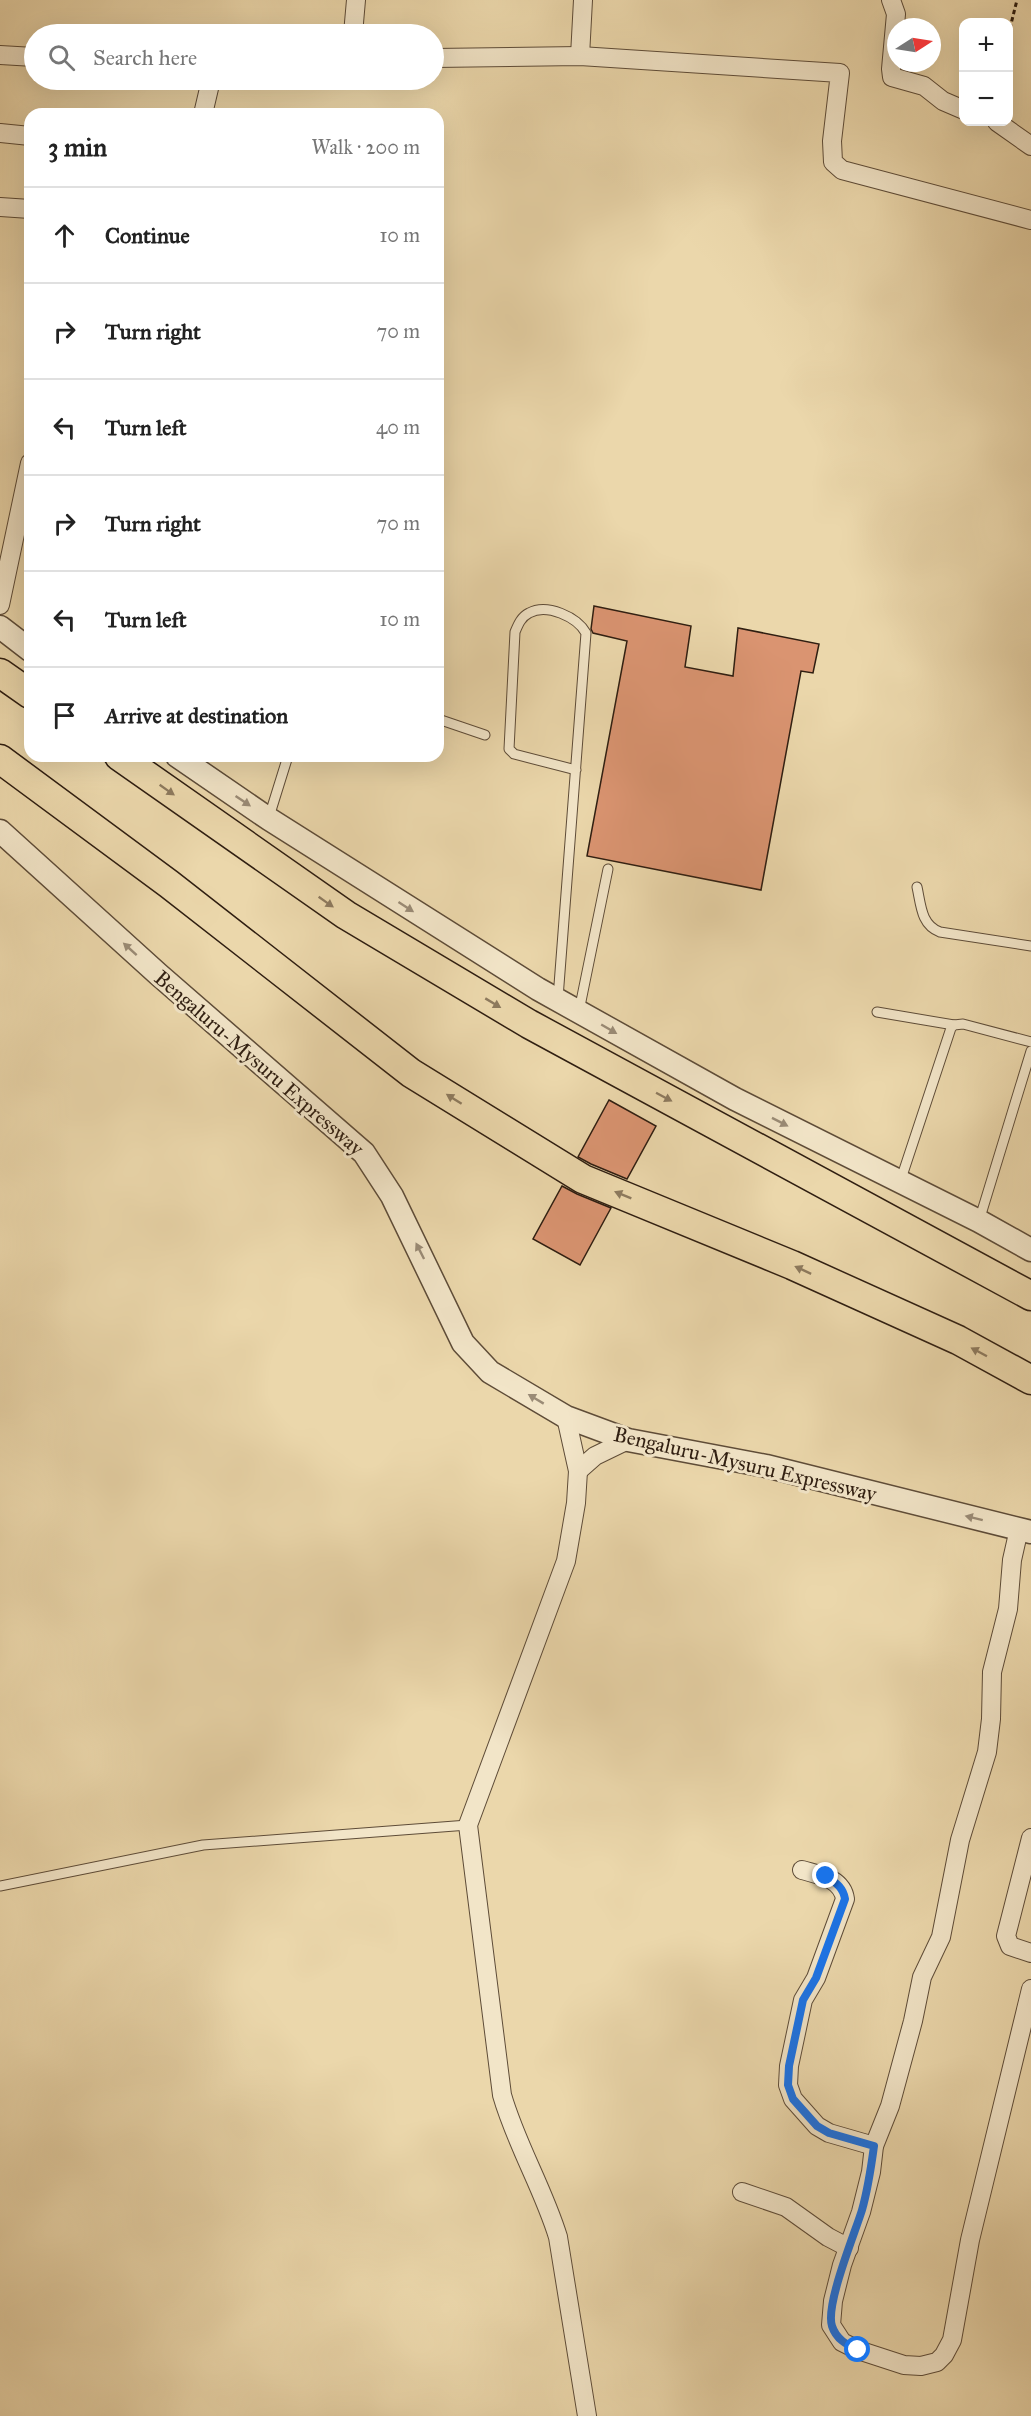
<!DOCTYPE html>
<meta charset="utf-8">
<style>
body{margin:0;font-family:"IM FELL Great Primer",serif;background:#f2f2f2;color:#222}
.controls{position:absolute;right:18px;top:18px;display:grid;overflow:hidden;border-radius:12px;box-shadow:0 6px 24px #0002}
.controls button{width:54px;height:54px;display:grid;place-items:center;padding:0;border:0;border-bottom:2px solid #e0e0e0;background:#fff;color:#222;font:30px sans-serif}
.compass{position:absolute;left:887px;top:18px;width:54px;height:54px;border-radius:50%;background:#fff;box-shadow:0 6px 24px #0002;rotate:78deg}
.stop{position:absolute;width:18px;height:18px;margin:-14px;border:4px solid #1a73e8;border-radius:50%;background:#fff}
.stop.end{background:#1a73e8;border-color:#fff;box-shadow:0 2px 6px #0008}
.list{margin:0;padding:0;list-style:none}
h2{display:flex;justify-content:space-between;align-items:center;height:78px;margin:0;padding:0 24px;font-size:26px}
h2 small{font-size:20px;font-weight:400;color:#767676}
.list li{display:grid;grid-template-columns:39px 1fr auto;gap:18px;align-items:center;box-sizing:border-box;height:96px;padding:0 24px;border-top:2px solid #e0e0e0}
.list b{display:block;font-size:22px;white-space:nowrap}
.list em{font-size:20px;font-style:normal;color:#767676}
.icon{flex:none;width:33px;height:33px;fill:none;stroke:currentColor;stroke-width:2;stroke-linecap:round;stroke-linejoin:round}
.map{position:relative;flex:none;width:1031px;height:2416px;overflow:hidden}
.search{position:absolute;background:#fff;box-shadow:0 6px 24px #0002;left:24px;top:24px;width:420px;height:66px;display:flex;align-items:center;gap:15px;box-sizing:border-box;padding:0 21px;border-radius:33px;color:#767676;font-size:22px}
.panel{position:absolute;background:#fff;box-shadow:0 6px 24px #0002;left:24px;top:108px;width:420px;height:654px;border-radius:18px}
.map>svg:first-child{display:block}
.building{fill:#da9471;stroke:#2f1e11;stroke-width:1.5}
.lines{fill:none;stroke-linecap:round;stroke-linejoin:round}
.service-casing{stroke:#5e4c38;stroke-width:11}
.minor-casing{stroke:#5e4c38;stroke-width:20}
.tertiary-casing{stroke:#5e4c38;stroke-width:25}
.trunk-casing{stroke:#2f1e11;stroke-width:31}
.path{stroke:#2f1e11;stroke-width:3;stroke-dasharray:4.5 3;stroke-linecap:butt}
.service{stroke:#f2e5c8;stroke-width:9}
.minor{stroke:#f2e5c8;stroke-width:18}
.tertiary{stroke:#f2e5c8;stroke-width:22}
.trunk{stroke:#ebd7ab;stroke-width:28}
.oneway{fill:#8d7a5e}
.oneway2{fill:#9a8b76}
.route{stroke:#1a73e8;stroke-width:8}
.labels{text-anchor:middle;dominant-baseline:central;stroke-width:6;stroke-linejoin:round;paint-order:stroke}
.street-label{font-size:21px;fill:#2f1e11;stroke:#f2e5c8}
</style>
<div class="map">
<svg width="1031" height="2416" viewBox="0 0 1031 2416">
<rect width="100%" height="100%" fill="#ebd7ab"/>
<filter id="stains"><feTurbulence type="fractalNoise" baseFrequency=".00333" numOctaves="4"/><feColorMatrix values="0 0 0 0 .2 0 0 0 0 .09 0 0 0 0 .02 0 0 0 .5 -.17"/></filter>
<radialGradient id="worn" r=".72"><stop offset=".6" stop-color="#630" stop-opacity="0"/><stop offset="1" stop-color="#630" stop-opacity=".3"/></radialGradient>
<g class="building">
<polygon points="594,606 691,626 685,667 733,676 738,628 819,644 813,673 801,671 761,890 587,856 627,641 593,633 591,629"/>
<polygon points="609,1100 656,1126 627,1179 591,1164 578,1157"/>
<polygon points="562,1186 577,1194 611,1208 580,1265 533,1239"/>
</g>
<g class="lines">
<g class="service-casing">
<g id="service">
<polyline points="438,719 485,735"/>
<polyline points="269,817 288,756"/>
<path d="M917,887C921,905 921,925 940,932L1031,946"/>
<path d="M558,998L586,633C577,617 547,603 529,613C521,617 518,625 515,632L509,749L514,754L576,770"/>
<polyline points="579,1011 608,869"/>
<polyline points="877,1012 954,1025"/>
<polyline points="900,1182 951,1028 954,1025 963,1024 1031,1042"/>
<polyline points="979,1221 1031,1051"/>
<polyline points="0,1886 203,1845 468,1825"/>
</g>
</g>
<g class="minor-casing">
<g id="minor">
<polyline points="891,0 896,14 891,69 892,77 924,86 943,101 964,110"/>
<polyline points="353,34 356,0"/>
<polyline points="0,55 34,57"/>
<polyline points="580,56 583,0"/>
<polyline points="434,58 580,56 840,73 832,141 833,162 842,170 1031,220"/>
<polyline points="203,114 211,80"/>
<polyline points="997,122 1031,146"/>
<polyline points="0,133 30,136"/>
<polyline points="0,207 30,209"/>
<polyline points="0,605 30,463"/>
<path d="M566,1417L578,1471L576,1503L566,1561L468,1825L502,2095C516,2144 543,2188 558,2237L587,2416"/>
<polyline points="578,1471 595,1456 628,1440"/>
<polyline points="1019,1529 1012,1560 1008,1609 992,1672 991,1719 987,1752 960,1840 941,1937 922,1977 913,2021 890,2106 874,2146 871,2172 861,2212 842,2265 833,2301 831,2325 842,2342 858,2350 904,2365 921,2366 937,2362 944,2355 952,2340 970,2240 1031,1989"/>
<polyline points="1031,1838 1006,1936 1010,1946 1031,1953"/>
<path d="M802,1870C819,1875 842,1878 845,1899L816,1978L803,2000L789,2066L788,2085L793,2099L817,2126L829,2133L874,2146"/>
<polyline points="742,2192 786,2207 828,2237 849,2248"/>
</g>
</g>
<g class="tertiary-casing">
<g id="tertiary">
<polyline points="0,627 30,650"/>
<polyline points="177,756 269,819 538,989 735,1099 979,1221 1031,1250"/>
<polyline points="0,831 158,974 364,1153 392,1196 463,1343 490,1372 566,1417 628,1440 766,1466 1031,1532"/>
</g>
</g>
<g class="trunk-casing">
<g id="trunk">
<polyline points="0,673 30,694"/>
<polyline points="119,756 346,915 529,1024 1031,1296"/>
<polyline points="0,759 169,884 411,1073 583,1179 792,1265 958,1340 1031,1380"/>
</g>
</g>
<polyline class="path" points="1008,36 1017,0"/>
<use href="#service" class="service"/>
<use href="#minor" class="minor"/>
<use href="#tertiary" class="tertiary"/>
<use href="#trunk" class="trunk"/>
</g>
<defs><path id="oneway-solid" d="M-6-.8H1V-3.2L6.5 0L1 3.2V.8H-6Z" transform="scale(1.5)"/></defs>
<g class="oneway">
<use href="#oneway-solid" transform="translate(167 790) rotate(35)"/>
<use href="#oneway-solid" transform="translate(326 902) rotate(35)"/>
<use href="#oneway-solid" transform="translate(493 1003) rotate(31)"/>
<use href="#oneway-solid" transform="translate(664 1097) rotate(28)"/>
<use href="#oneway-solid" transform="translate(454 1099) rotate(-148)"/>
<use href="#oneway-solid" transform="translate(623 1195) rotate(-158)"/>
<use href="#oneway-solid" transform="translate(803 1270) rotate(-155)"/>
<use href="#oneway-solid" transform="translate(979 1352) rotate(-152)"/>
</g>
<g class="oneway2">
<use href="#oneway-solid" transform="translate(243 801) rotate(34)"/>
<use href="#oneway-solid" transform="translate(406 907) rotate(33)"/>
<use href="#oneway-solid" transform="translate(130 949) rotate(-138)"/>
<use href="#oneway-solid" transform="translate(609 1029) rotate(30)"/>
<use href="#oneway-solid" transform="translate(780 1122) rotate(27)"/>
<use href="#oneway-solid" transform="translate(420 1251) rotate(-117)"/>
<use href="#oneway-solid" transform="translate(536 1399) rotate(-149)"/>
<use href="#oneway-solid" transform="translate(974 1518) rotate(-166)"/>
</g>
<g class="lines">
<path class="route" d="M826,1876C836,1883 843,1887 845,1899L816,1978L803,2000L789,2066L788,2085L793,2099L817,2126L829,2133L874,2146C871,2168 868,2189 862,2210C855,2233 825,2305 832,2326C836,2339 847,2345 858,2350"/>
</g>
<g class="labels">
<g class="street-label">
<text transform="translate(259 1063) rotate(41)">Bengaluru-Mysuru Expressway</text>
<text transform="translate(745 1464) rotate(13)">Bengaluru-Mysuru Expressway</text>
</g>
</g>
<rect width="100%" height="100%" filter="url(#stains)"/>
<rect width="100%" height="100%" fill="url(#worn)"/>
</svg>
<div class="controls">
<button>+</button>
<button>−</button>
</div>
<svg class="compass" viewBox="-18 -18 36 36"><path d="M0-13l5 13h-10z" fill="#e53935"/><path d="M0 13l5-13h-10z" fill="#767676"/></svg>
<div class="stop" style="left:858px;top:2350px"></div>
<div class="stop end" style="left:826px;top:1876px"></div>
<div class="search"><svg class="icon" aria-label="search" viewBox="0 0 24 24"><circle cx="10" cy="10" r="6"/><path d="M15 15l6 6"/></svg>Search here</div>
<section class="panel">
<h2>3 min<small>Walk · 200 m</small></h2>
<ul class="list">
<li><svg class="icon" aria-label="ahead" viewBox="0 0 24 24"><path d="M12 20V5M6 11l6-6 6 6"/></svg><div><b>Continue</b></div><em>10 m</em></li>
<li><svg class="icon" aria-label="right" viewBox="0 0 24 24"><path d="M7 20v-9h11M14 6l5 5-5 5"/></svg><div><b>Turn right</b></div><em>70 m</em></li>
<li><svg class="icon" aria-label="left" viewBox="0 0 24 24"><path d="M17 20v-9H6M10 6l-5 5 5 5"/></svg><div><b>Turn left</b></div><em>40 m</em></li>
<li><svg class="icon" aria-label="right" viewBox="0 0 24 24"><path d="M7 20v-9h11M14 6l5 5-5 5"/></svg><div><b>Turn right</b></div><em>70 m</em></li>
<li><svg class="icon" aria-label="left" viewBox="0 0 24 24"><path d="M17 20v-9H6M10 6l-5 5 5 5"/></svg><div><b>Turn left</b></div><em>10 m</em></li>
<li><svg class="icon" aria-label="arrive" viewBox="0 0 24 24"><path d="M6 21V4h12l-3 4 3 4H6"/></svg><div><b>Arrive at destination</b></div></li>
</ul>
</section>
</div>
